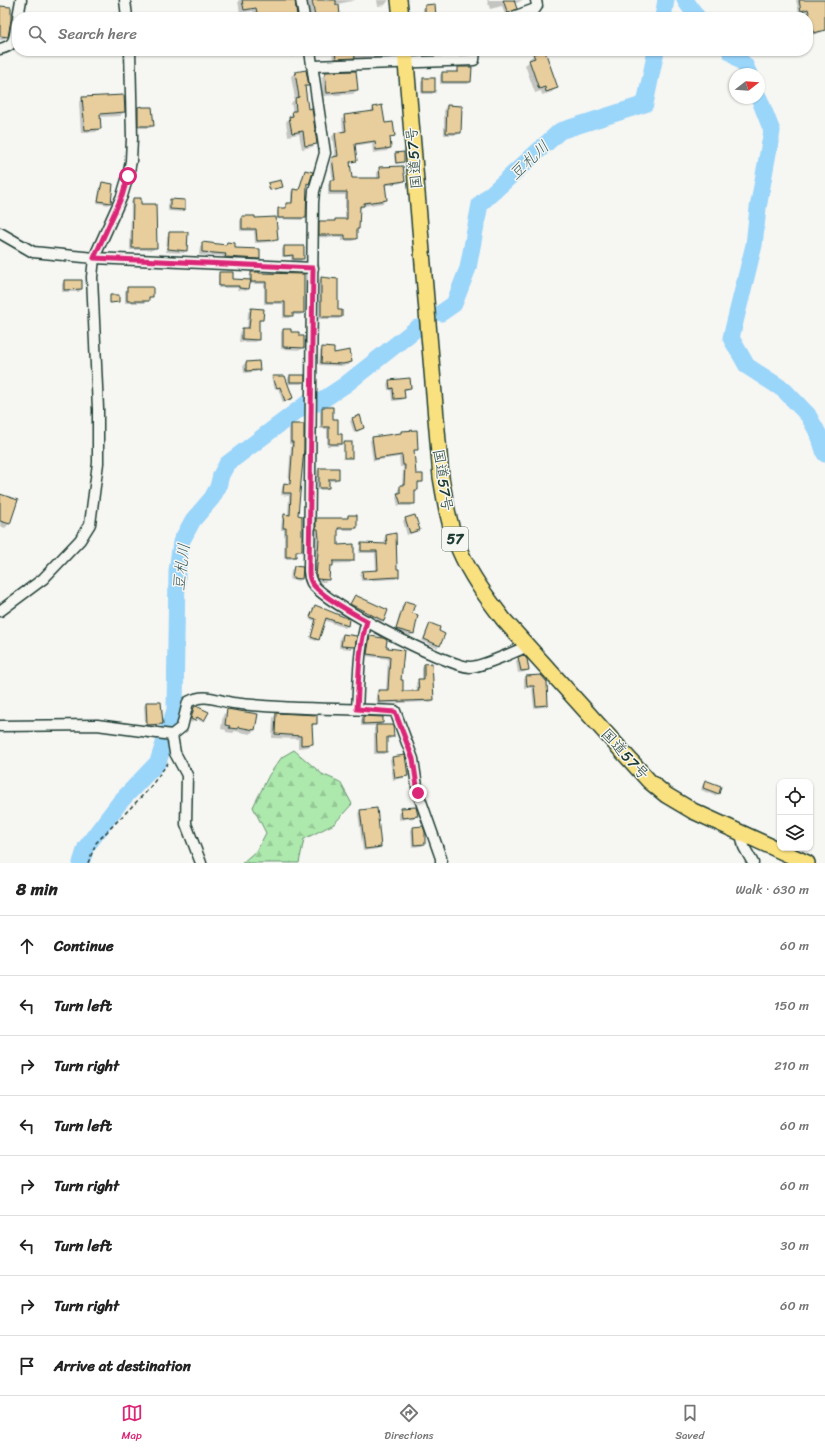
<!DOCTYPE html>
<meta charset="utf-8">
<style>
body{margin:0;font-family:Sriracha,"Klee One",sans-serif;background:#f6f6f6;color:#222}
.controls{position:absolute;right:12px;bottom:12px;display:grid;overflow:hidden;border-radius:8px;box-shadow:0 1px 3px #0004}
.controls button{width:36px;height:36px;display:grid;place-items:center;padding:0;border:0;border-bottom:1px solid #e0e0e0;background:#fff;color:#222;font:20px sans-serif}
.compass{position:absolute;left:729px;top:68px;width:36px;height:36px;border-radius:50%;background:#fff;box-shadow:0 1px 3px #0004;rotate:73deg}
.stop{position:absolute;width:12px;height:12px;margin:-9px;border:3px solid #db2777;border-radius:50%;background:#fff}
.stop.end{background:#db2777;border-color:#fff;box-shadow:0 1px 4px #0008}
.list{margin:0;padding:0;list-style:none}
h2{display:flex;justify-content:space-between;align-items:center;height:52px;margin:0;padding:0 16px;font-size:17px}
h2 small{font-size:13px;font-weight:400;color:#767676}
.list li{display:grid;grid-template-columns:26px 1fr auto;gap:12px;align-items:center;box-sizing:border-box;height:60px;padding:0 16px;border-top:1px solid #e0e0e0}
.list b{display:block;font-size:15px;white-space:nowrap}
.list em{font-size:13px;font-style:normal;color:#767676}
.icon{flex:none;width:22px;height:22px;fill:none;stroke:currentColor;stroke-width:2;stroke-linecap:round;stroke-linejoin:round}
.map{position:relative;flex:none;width:825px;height:863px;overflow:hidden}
.search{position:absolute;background:#fff;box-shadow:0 1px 3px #0004;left:12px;right:12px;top:12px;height:44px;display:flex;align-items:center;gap:10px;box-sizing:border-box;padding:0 14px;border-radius:16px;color:#767676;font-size:15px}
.sheet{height:532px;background:#fff}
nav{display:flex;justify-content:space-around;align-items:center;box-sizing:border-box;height:56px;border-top:1px solid #e0e0e0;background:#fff;font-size:11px;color:#767676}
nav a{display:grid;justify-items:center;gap:2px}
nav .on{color:#db2777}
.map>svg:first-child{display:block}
.forest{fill:url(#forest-firs);stroke:#669270}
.shadow{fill:#0003}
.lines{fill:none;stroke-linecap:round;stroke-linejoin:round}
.river{stroke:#9ad5fa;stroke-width:17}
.building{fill:#e8cd9d;stroke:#1f3d34}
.minor-casing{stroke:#1f3d34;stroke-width:13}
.highway-casing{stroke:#1f3d34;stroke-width:18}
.path{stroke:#1f3d34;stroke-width:1.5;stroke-dasharray:4 3;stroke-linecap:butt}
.minor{stroke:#f6f6f2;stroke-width:10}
.highway{stroke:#fae180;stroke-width:15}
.route{stroke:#db2777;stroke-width:5}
.labels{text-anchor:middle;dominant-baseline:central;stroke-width:3;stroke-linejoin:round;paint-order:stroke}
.shield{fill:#f6f6f2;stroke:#60746d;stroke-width:1}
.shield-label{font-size:14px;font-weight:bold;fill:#1f3d34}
.street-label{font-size:15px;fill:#1f3d34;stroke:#f6f6f2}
.water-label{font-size:16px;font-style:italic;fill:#385b5c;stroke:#f6f6f2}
</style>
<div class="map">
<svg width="825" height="863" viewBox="0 0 825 863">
<defs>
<pattern id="forest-firs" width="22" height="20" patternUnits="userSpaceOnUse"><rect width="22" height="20" fill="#ade8ad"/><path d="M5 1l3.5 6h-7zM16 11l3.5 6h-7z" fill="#94c895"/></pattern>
</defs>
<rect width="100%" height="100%" fill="#f6f6f2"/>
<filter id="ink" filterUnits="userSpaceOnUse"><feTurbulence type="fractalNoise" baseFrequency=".025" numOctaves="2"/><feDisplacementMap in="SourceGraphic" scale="8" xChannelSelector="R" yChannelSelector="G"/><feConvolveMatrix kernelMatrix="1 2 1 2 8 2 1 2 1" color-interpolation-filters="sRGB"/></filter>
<g filter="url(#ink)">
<polygon class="forest" points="294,750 322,774 340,782 352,804 334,824 304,839 299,863 242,863 257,850 266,833 253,807 269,775 282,757"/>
<g class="shadow">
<polygon points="239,0 288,0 296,17 254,17 253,11 240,13 238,1"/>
<polygon points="308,0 356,0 338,4 339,16 338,17 310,17"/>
<polygon points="377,0 389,0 385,5 378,6"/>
<polygon points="487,0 523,0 514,4 513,11 505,15 502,6 490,9"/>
<polygon points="796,0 825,0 825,31 812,35 806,11 799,13"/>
<polygon points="425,6 435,17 423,17 423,8"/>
<polygon points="0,7 7,36 3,40 0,40"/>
<polygon points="290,51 303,51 303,54 291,57"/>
<polygon points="332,51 381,51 381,54 378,57 352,59 351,61 333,62"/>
<polygon points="453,51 468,51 465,56 453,55"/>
<polygon points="534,55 556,88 552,92 542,95 541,91 535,93 525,65 530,61 529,59"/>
<polygon points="459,68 470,81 468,84 440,84 440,75 442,73 456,73"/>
<polygon points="305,71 307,85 304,89 307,110 316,144 312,147 302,149 299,134 288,136 286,122 293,112 291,103 295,99 291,76 295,73"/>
<polygon points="326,73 357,90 353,94 323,96 322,77"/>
<polygon points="424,79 434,92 432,94 421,94 421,82"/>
<polygon points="83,98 124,112 120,116 99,117 100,128 96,132 81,133 79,103"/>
<polygon points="447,106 460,133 457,135 444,135 444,109"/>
<polygon points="138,108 152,126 150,128 136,128 136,110"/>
<polygon points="374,108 384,124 394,136 389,139 390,148 387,151 373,153 372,143 354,146 356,160 353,163 349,164 351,179 377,179 377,171 380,168 404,181 401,183 384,186 386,200 383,203 364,206 359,209 358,229 356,231 356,238 353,241 342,241 342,238 317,237 317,225 320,222 333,222 335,220 345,220 345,195 328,195 328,184 333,181 330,161 335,158 332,136 335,134 343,132 342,119 345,116 371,112 371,110"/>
<polygon points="403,153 403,162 395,164 394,155"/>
<polygon points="306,171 308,183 307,185 305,218 303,220 275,219 277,239 274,242 255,243 254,231 240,231 240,220 242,217 254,219 277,218 277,211 279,209 285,209 285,206 287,204 291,204 291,192 293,190 298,190 304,173"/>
<polygon points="103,183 110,203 108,205 97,203 100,186"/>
<polygon points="269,184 281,187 269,191 268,185"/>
<polygon points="133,199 140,205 156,247 153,250 130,250 131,202"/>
<polygon points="171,200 184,210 181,212 168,211 168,203"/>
<polygon points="169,233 186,250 184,253 166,252 167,236"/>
<polygon points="203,244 225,246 227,244 234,249 259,258 256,261 223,259 223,256 199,255 200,246"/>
<polygon points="284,247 303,259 301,261 291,261 291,257 282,257 282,249"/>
<polygon points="220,273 232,280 249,281 249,276 252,273 258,273 303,313 300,315 292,315 289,318 283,318 283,304 264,304 264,284 249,284 248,289 246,291 237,290 238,288 218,288 218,275"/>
<polygon points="321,278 337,280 337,311 341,317 339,319 319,319 319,280"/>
<polygon points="64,281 81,281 81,289 79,292 62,292 62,284"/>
<polygon points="127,288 152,296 148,299 145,303 125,303 125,291"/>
<polygon points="251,309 262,319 258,322 258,339 256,342 239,342 240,332 242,329 247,329 248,312"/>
<polygon points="283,330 298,337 303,347 301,350 281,349 281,332"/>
<polygon points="323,348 332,354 351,362 349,365 340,366 319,365 320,351"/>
<polygon points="246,363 259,370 256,372 244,373 243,365"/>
<polygon points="290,376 304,382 301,384 288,384 288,378"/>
<polygon points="273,377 292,398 290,400 283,403 278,388 275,389 271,378"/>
<polygon points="389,381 410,388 407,390 403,390 404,398 402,400 392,401 391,390 388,390 387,384"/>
<polygon points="322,408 332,420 341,444 338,446 327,446 327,429 320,429 320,411"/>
<polygon points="353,419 363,428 361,430 354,433 350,421"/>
<polygon points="292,425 303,425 297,516 301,550 298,553 295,553 295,557 293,559 284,559 284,530 281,530 282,518 285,515 288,516 289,496 281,495 282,487 284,484 288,485 291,444 289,444 289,427"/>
<polygon points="402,432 417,449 413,452 415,475 422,482 417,484 417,489 415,492 414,503 411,506 398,506 396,497 398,494 398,489 402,486 403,467 400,467 399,457 373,461 370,441 372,438 400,434"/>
<polygon points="319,469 338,478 335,481 328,481 328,488 326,490 317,490 317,471"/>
<polygon points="0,495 9,524 5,528 0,526"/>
<polygon points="348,516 356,516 356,527 353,530 337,530 337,546 353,560 350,563 332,564 332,565 329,569 328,579 325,582 315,582 316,543 315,532 313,532 313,522 316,519 346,519"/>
<polygon points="405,519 418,530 416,532 407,535 403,521"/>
<polygon points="386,536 398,576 396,579 361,581 360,574 363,572 376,571 375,553 359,553 360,546 362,544 385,545 384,538"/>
<polygon points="294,567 301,579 299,581 290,580 291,570"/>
<polygon points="355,596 383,620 380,623 348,607"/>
<polygon points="405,602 411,614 413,634 410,636 395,631 402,605"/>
<polygon points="315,606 348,619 347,626 345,628 324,620 318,639 316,641 310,639 315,621 309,619"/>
<polygon points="430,624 437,632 439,645 437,648 422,641 428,627"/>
<polygon points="343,635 354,647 351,649 339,648 340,637"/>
<polygon points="370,637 387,648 400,681 402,692 417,692 416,683 419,680 422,680 422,667 424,665 433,700 431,702 377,704 376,694 379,691 386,691 388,659 365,656 368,640"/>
<polygon points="519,658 528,669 525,672 518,673 516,661"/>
<polygon points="541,676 547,704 544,707 534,708 532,688 524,688 524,679 526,677"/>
<polygon points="146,703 162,724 159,726 145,727 144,706"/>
<polygon points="194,708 204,720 202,722 195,718 192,723 189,721 192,710"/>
<polygon points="228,710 254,730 250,734 235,731 233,733 226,732 226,730 221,729 223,715"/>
<polygon points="276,714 316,723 311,727 312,744 308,747 298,748 298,739 272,738 273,718"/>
<polygon points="363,717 382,718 382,723 380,726 393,736 390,739 386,739 386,751 384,754 374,754 374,728 377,726 361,726 361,720"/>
<polygon points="393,758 407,776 404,778 393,780 390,760"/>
<polygon points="706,781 718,793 715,796 701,790 703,784"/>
<polygon points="401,809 417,816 414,818 399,820 399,812"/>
<polygon points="361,811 380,847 377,849 363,851 358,813"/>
<polygon points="414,828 424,844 422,846 412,847 411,830"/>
</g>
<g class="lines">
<g class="river">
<polyline points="685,0 697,17"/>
<polyline points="663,17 666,0"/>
<polyline points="730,51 745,65 749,74"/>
<polyline points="759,98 772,131 758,208 754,245 731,338 747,366 784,390 808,415 819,435 825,454"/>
<polyline points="441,313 454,304 468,268 480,204 560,131 645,104 656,51"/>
<polyline points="81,863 86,847 120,802 158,762 175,710 177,571 181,542 193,520 212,498 218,487 221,475 227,464 306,404 318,403 345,385 417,328"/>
</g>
</g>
<g class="building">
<polygon points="242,0 295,0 297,17 258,17 256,8 244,10"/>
<polygon points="312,0 336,0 336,5 339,5 340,16 315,17"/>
<polygon points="503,0 514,0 517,9 508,14"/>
<polygon points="799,0 825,0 825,30 814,33 808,9 801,11"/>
<polygon points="435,4 436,17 425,17 425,5"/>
<polygon points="0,6 11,7 11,20 8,37 0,36"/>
<polygon points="335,51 354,51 355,58 336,59"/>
<polygon points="541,51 545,51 558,88 546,92 545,87 539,89 529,60 535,58 533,54"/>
<polygon points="458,67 472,67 471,82 442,82 442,72 458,72"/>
<polygon points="306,70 309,86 305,86 308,109 312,108 317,144 305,146 303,131 292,133 289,117 293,116 292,111 296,111 295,98 299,97 295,72"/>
<polygon points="356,71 358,90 327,93 325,72"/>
<rect x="423" y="78" width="12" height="14"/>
<polygon points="124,95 125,112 100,114 101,129 85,130 82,97"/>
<polygon points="382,105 385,123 393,122 395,136 390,137 391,148 376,150 375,141 355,144 357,161 350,162 352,178 380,178 379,167 403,166 405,181 385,184 387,200 364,203 364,206 360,206 359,229 357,229 357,239 345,239 345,235 319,235 319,221 335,221 335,219 347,219 347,192 330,192 330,180 335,180 332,157 338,156 335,133 346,131 344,115 374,111 373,107"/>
<polygon points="447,105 462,106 461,133 446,133"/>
<polygon points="142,106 142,107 152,107 154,126 138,126 138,107"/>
<polygon points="404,152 404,162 396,163 395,153"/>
<polygon points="305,170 313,172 309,184 307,183 306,218 278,218 278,208 286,208 286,203 292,203 293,189 299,190"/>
<polygon points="281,180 283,187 270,190 268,183"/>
<polygon points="102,182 113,184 111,203 98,201"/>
<polygon points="133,198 141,198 141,204 156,204 157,248 132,248"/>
<polygon points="170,199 185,200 185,210 170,209"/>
<polygon points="242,216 255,216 255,218 276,217 278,240 257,241 256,229 242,229"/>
<polygon points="169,232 188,232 187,251 168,249"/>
<polygon points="202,242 226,245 227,242 235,243 235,248 260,249 260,259 225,257 226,254 202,252"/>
<polygon points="284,246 304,246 304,259 293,259 293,255 284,256"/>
<polygon points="219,272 233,272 233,279 251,280 249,289 239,288 239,286 219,286"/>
<polygon points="251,272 259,272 259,273 304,274 304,313 293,313 293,316 285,316 285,302 266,302 266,282 251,282"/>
<polygon points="321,277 338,279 338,310 342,310 342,317 321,317"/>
<polygon points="64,280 82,280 82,289 64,290"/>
<polygon points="127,287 153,287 153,297 149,297 149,301 127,301"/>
<polygon points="110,295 119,295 119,302 110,303"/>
<polygon points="251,308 264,309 263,320 259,320 259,340 242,339 242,328 249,328"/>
<polygon points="283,329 291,329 291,332 299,332 299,336 304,336 304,348 283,347"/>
<polygon points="322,347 334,348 334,353 350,350 352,362 343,364 321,363"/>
<polygon points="259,361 260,370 246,371 246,362"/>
<rect x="290" y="375" width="15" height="7"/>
<polygon points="272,376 285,376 293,398 285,401 280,387 277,388"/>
<polygon points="410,378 411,388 404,389 405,398 394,399 393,388 390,389 389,380"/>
<polygon points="322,407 333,407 333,419 338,419 338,434 342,434 342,444 329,444 329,427 322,427"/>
<polygon points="360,415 364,428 356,431 352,418"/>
<polygon points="291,424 304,424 304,449 298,515 302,516 302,551 296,551 296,557 286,557 286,528 283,528 284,514 290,515 291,493 283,493 284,483 290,484 293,442 291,442"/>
<polygon points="417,430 418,450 414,450 416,474 423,474 423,482 418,482 418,490 415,490 415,504 401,504 397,493 400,493 400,485 404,485 405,465 403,465 402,455 375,459 372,437 401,433 401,431"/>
<rect x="344" y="442" width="8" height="16"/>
<polygon points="319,468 339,468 339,479 329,479 329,488 319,488"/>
<polygon points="0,494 18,500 10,524 0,521"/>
<polygon points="348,515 357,515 357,528 338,528 338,545 354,544 354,561 333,561 333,566 330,566 329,580 317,579 316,577 319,539 318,529 316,529 316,518 348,518"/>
<polygon points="415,515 420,530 410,533 405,518"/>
<polygon points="396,533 397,569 399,569 399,577 363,579 362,571 378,570 377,551 361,551 361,543 387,544 386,535"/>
<polygon points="294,566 303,567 302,579 292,578"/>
<polygon points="355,595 388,610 384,621 350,604"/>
<polygon points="405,601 415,604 412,613 418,615 414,634 396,629"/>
<polygon points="315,605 349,619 348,626 326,618 319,640 311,637 316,619 310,617"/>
<polygon points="430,623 440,627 439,631 445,634 440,646 424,639"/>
<polygon points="343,634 357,636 355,647 341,646"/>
<polygon points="370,636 383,638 387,640 386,647 388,647 388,648 404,650 401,680 403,680 403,691 419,691 418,679 424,679 424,664 432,663 434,700 379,702 378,690 388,690 390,657 367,654"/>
<polygon points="523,655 527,659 529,670 521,671 518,657"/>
<polygon points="541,675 547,682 548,705 536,706 534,686 527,686 526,676"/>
<polygon points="146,702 161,702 163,724 147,725"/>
<polygon points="196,706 209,712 204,721 197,717 195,721 191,719 194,707"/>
<polygon points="227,709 258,714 255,730 238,727 238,729 229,728 230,726 225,725"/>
<polygon points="276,713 317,715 317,724 312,724 313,744 301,745 301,736 275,734"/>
<polygon points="363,716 383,717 383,723 363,724"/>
<polygon points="376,725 393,725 394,737 387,737 387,752 377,752"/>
<polygon points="405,755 408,776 395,778 392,757"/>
<polygon points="705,780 721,786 719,794 703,788"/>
<polygon points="416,807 418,816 402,818 401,808"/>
<polygon points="377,808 381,847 365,849 360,810"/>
<polygon points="423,826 425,832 425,844 414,845 413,827"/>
</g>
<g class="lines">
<g class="minor-casing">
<g id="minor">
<polyline points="125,0 127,17"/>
<polyline points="301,0 304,17"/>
<polyline points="18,17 21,0"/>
<polyline points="513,17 535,9 537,6 536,0"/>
<path d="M0,49C17,45 14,37 17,22"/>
<path d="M310,51L325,153L314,191L313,203L309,571C309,575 310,579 312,583C324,603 446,666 470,667C482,667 516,651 528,646"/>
<polyline points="313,66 474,60 475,51"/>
<polyline points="0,233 33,252 94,258 313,268"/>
<polyline points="0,611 43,579 80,540 90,524 98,463 98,409 92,277 94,258 122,196 128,176 131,161 132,138 130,51"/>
<path d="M357,709C359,680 358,649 367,621"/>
<path d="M0,726L97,725L172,735L182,727L188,702C205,693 215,700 233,703C287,710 341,708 395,711L413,759L418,793L441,858V863"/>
<polyline points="172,735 175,753 187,775 186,824 201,863"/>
<polyline points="741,834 744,847 753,863"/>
</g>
</g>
<g class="highway-casing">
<g id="highway">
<polyline points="399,0 401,17"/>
<path d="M405,51L441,477C445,501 449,526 459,549C470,575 487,598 504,620L649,781L666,795L693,811L807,863"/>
</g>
</g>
<polyline class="path" points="88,863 96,843 148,790 168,763"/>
<use href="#minor" class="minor"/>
<use href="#highway" class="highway"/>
</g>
</g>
<g class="lines" filter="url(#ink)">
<path class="route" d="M128,176L122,196L94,258L313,268L309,571C309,575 310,580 312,583C321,596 352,613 367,621C358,649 359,680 357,709L395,712L413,759L418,793"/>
</g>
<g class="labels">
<rect class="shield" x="442" y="527" width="26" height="24" rx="3"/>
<g class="shield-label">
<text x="455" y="539">57</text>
</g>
<g class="street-label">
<text transform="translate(414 158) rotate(-95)">国道57号</text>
<text transform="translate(443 480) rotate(81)">国道57号</text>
<text transform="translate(625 754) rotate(48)">国道57号</text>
</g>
<g class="water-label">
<text transform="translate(529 160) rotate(-43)">豆札川</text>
<text transform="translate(181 567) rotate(-83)">豆札川</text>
</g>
</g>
</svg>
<div class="controls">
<button><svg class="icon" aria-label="locate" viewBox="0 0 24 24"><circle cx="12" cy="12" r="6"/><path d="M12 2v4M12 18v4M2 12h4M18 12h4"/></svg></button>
<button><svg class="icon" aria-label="layers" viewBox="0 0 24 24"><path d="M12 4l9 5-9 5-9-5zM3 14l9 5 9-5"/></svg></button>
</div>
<svg class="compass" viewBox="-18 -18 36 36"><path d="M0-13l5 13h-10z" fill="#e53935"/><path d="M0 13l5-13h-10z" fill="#767676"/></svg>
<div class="stop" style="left:128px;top:176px"></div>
<div class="stop end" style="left:418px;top:793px"></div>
<div class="search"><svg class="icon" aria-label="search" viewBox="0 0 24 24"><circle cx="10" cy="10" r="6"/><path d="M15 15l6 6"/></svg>Search here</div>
</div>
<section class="sheet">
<h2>8 min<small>Walk · 630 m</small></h2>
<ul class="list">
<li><svg class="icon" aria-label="ahead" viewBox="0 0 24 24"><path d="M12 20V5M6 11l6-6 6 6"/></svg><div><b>Continue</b></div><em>60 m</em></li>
<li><svg class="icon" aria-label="left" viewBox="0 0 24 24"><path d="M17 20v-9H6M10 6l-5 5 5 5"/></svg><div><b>Turn left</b></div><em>150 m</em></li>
<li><svg class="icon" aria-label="right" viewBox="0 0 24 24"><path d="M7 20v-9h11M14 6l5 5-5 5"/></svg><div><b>Turn right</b></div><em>210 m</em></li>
<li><svg class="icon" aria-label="left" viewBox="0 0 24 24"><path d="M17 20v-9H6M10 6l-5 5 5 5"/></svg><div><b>Turn left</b></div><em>60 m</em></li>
<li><svg class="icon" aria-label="right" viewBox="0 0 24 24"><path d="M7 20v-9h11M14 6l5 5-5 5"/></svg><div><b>Turn right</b></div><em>60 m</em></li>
<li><svg class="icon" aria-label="left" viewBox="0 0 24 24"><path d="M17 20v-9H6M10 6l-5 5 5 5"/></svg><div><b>Turn left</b></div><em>30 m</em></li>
<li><svg class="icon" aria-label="right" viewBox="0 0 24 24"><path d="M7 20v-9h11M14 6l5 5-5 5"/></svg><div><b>Turn right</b></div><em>60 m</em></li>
<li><svg class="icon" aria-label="arrive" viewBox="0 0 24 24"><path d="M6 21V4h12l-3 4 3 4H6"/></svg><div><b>Arrive at destination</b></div></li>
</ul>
</section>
<nav>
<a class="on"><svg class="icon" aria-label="map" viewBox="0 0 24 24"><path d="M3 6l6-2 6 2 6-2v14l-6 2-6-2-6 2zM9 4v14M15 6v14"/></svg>Map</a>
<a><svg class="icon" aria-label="directions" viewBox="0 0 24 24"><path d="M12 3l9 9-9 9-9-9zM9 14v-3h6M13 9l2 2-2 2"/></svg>Directions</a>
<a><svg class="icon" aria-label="saved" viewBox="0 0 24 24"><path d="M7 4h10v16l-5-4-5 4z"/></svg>Saved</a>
</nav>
